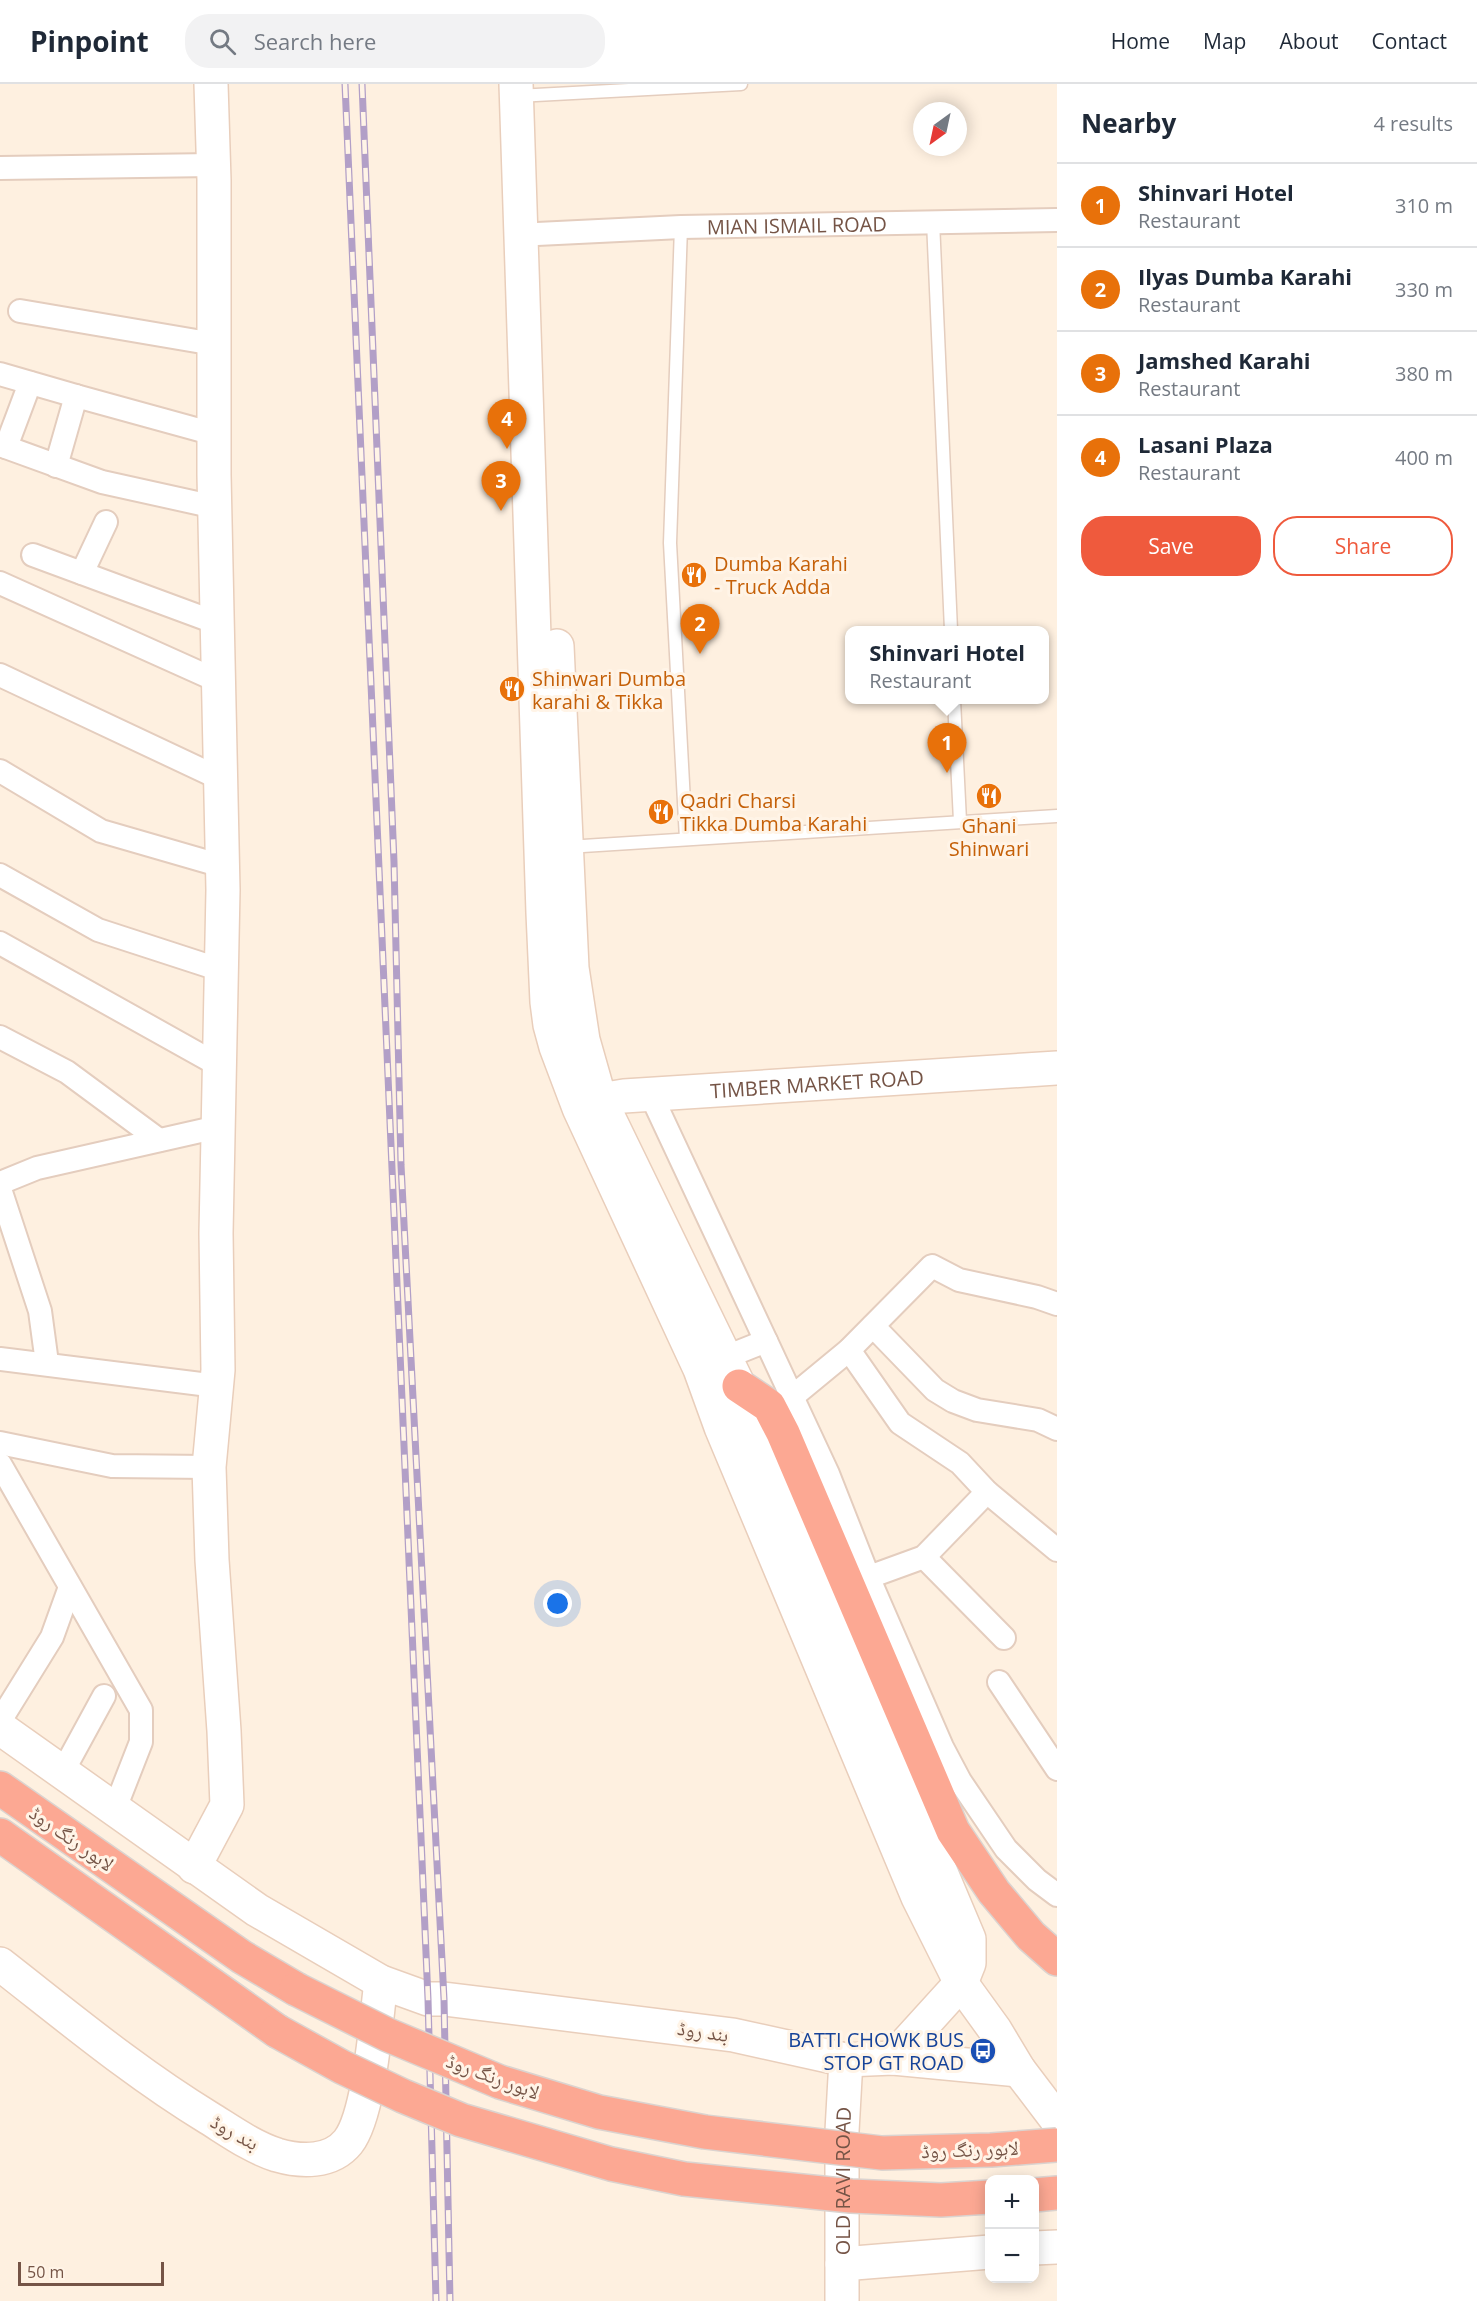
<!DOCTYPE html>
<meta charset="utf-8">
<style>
body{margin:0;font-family:"Open Sans","Noto Naskh Arabic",sans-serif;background:#f2f2f3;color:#1f2937}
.controls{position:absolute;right:18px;bottom:18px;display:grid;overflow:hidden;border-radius:12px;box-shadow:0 3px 15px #0003}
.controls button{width:54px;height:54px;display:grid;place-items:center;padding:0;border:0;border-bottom:2px solid #e0e1e3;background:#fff;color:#1f2937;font:30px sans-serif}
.compass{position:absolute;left:913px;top:18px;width:54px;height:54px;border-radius:50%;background:#fff;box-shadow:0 3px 15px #0003;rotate:213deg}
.scale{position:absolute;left:18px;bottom:15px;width:146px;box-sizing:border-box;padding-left:6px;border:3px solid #755446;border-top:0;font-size:16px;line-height:21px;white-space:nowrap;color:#755446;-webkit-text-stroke:4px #fff4e7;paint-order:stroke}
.you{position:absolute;left:558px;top:1520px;width:21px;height:21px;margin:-15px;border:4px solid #fff;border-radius:50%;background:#1a73e8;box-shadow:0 0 0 9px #1a73e833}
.badge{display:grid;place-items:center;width:39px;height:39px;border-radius:50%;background:#ef5a3d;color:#fff;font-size:20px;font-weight:700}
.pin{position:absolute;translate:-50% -50px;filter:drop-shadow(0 2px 3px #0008)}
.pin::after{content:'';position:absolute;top:32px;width:21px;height:18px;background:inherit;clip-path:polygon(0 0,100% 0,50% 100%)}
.popup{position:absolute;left:845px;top:542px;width:204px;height:78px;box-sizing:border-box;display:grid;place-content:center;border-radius:12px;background:#fff;filter:drop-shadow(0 2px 4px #0005);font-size:20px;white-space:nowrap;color:#747a83}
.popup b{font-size:22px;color:#1f2937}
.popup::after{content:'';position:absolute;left:50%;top:100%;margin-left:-12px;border:12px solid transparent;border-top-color:#fff}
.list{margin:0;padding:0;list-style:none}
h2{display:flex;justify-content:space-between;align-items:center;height:78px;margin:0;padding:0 24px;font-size:26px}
h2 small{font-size:20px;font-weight:400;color:#747a83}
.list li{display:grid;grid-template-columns:39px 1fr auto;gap:18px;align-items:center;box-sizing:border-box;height:84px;padding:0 24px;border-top:2px solid #e0e1e3}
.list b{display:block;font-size:22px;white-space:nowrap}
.list p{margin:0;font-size:20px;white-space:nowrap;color:#747a83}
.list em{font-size:20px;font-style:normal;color:#747a83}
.actions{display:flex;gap:12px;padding:18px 24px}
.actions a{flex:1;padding:14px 0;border:2px solid #ef5a3d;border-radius:24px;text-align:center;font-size:21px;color:#ef5a3d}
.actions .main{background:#ef5a3d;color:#fff}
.icon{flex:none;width:33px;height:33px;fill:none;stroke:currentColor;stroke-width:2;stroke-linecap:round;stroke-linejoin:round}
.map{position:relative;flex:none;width:1057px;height:2217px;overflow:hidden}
header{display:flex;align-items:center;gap:36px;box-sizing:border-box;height:84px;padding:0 30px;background:#fff;border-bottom:2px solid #e0e1e3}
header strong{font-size:28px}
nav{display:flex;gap:33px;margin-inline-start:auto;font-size:21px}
.search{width:420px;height:54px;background:#f2f2f3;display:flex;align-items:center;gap:15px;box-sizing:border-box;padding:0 21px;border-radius:24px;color:#747a83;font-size:22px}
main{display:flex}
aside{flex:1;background:#fff}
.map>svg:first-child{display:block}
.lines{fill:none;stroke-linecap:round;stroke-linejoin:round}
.lane-casing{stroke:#e4cdbe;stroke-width:15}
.street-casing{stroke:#e4cdbe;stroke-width:26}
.secondary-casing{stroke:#e9cebb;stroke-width:36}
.highway-casing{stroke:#dbd3cf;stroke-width:36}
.lane{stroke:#fff;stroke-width:12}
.street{stroke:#fff;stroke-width:22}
.secondary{stroke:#fff;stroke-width:33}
.highway{stroke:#fca893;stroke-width:33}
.rail-casing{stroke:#b29fc7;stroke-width:7}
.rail{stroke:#fff4e7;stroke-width:4.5;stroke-dasharray:14;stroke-linecap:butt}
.highway-bridge-casing{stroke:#dbd3cf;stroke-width:36;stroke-linecap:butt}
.highway-bridge{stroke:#fca893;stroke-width:33}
.labels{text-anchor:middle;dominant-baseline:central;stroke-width:6;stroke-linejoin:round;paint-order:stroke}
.street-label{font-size:20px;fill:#755446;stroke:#fff4e7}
.food-label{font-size:20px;fill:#c56008;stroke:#fff4e7;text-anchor:start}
.transit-label{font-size:20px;fill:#164399;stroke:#fff4e7;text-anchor:end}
</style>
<header>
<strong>Pinpoint</strong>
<div class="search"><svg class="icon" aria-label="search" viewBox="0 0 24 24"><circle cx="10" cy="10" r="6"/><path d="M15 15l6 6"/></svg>Search here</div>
<nav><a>Home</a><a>Map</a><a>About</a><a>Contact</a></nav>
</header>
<main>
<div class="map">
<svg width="1057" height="2217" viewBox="0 0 1057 2217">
<rect width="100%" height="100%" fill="#fef0e0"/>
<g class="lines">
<g class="lane-casing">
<g id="lane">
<polyline points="517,12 741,0"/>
<polyline points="933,137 951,546"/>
<polyline points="681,143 670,459 686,755"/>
<polyline points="954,616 960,737"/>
<polyline points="567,763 1057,732"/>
</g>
</g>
<g class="street-casing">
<g id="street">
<polyline points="0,84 213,81"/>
<path id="s1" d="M537,150L681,143L1057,136"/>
<polyline points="20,227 214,260"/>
<polyline points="0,290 76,312"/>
<polyline points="0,361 102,398 215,423"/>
<polyline points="6,363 30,299"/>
<polyline points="56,382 76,312 214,350"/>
<polyline points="33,471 217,539"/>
<polyline points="82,489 106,438"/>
<polyline points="0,499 218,597"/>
<polyline points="0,591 221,695"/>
<polyline points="0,687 101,747 222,782"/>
<polyline points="0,791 98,846 221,886"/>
<polyline points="0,859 220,982"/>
<polyline points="0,953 67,988 159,1056"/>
<polyline points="651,1011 766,1257"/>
<polyline points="0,1099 37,1084 218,1043"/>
<polyline points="0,1105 40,1227 47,1279"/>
<polyline points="873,1242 935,1306 953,1317 977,1326 1038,1336 1057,1345"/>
<polyline points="849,1266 900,1339 960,1379 987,1408 1057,1466"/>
<polyline points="0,1275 217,1302"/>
<polyline points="711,1279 766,1257 828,1390 872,1502 942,1663 960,1697 1006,1765 1037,1796 1057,1811"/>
<polyline points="792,1313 849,1266 932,1182 959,1196 1037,1213 1057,1220"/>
<polyline points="0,1359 112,1382 209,1383"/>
<polyline points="0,1380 141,1626 141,1658 114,1727"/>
<polyline points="924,1473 1004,1554"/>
<polyline points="869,1493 924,1473 987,1408"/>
<polyline points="999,1598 1057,1685"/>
<polyline points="0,1637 52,1553 70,1503"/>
<polyline points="62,1689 104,1612"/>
</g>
</g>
<g class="secondary-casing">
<g id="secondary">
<polyline points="516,0 543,829 547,918 550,941 556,963 579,1024 700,1285 721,1343 918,1813 961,1899 995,1946 1019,1986 1057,2036"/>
<polyline points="557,562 572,884 583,956 600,1016 739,1302 748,1331 969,1855 969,1879 961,1899 893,1974"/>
<path id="s2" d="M581,1023L600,1016L624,1012L1057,984"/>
<polyline points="0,1644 257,1826 381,1898 428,1915 444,1915 733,1951 846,1976 893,1974 1019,1986"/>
<polyline points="194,1783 227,1721 224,1647 212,1476 209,1383 218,1286 216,1149 223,806 214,391 214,96 211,0"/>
<path d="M0,1880C68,1933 135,1989 209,2034C230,2047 252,2063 277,2071C301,2078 331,2079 348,2058C370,2030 376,1935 381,1898"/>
<polyline points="1034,2164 1057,2163"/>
<polyline points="842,2180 990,2168"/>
<path id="s3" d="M842,2217V2047L846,1976"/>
</g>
</g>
<g class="highway-casing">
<g id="highway">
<polyline points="739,1302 769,1322 783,1349 953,1747 994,1808 1031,1852 1057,1875"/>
<polyline points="0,1704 242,1873 296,1905"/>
<polyline points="0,1751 277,1947"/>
<polyline points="1034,2111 1057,2109"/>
</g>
</g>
<use href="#lane" class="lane"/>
<use href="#street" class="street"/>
<use href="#secondary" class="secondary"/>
<use href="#highway" class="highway"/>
<g class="rail-casing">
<g id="rail">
<polyline points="345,0 428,1915 436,2217"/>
<polyline points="362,0 394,778 401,1081 444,1915 450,2217"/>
</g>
</g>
<use href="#rail" class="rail"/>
<g class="highway-bridge-casing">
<g id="highway-bridge">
<polyline points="296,1905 388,1951 500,1998 599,2028 705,2048 882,2069 991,2066 1057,2061"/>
<polyline points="277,1947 342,1983 403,2012 461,2036 611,2080 684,2095 851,2112 941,2116 990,2113"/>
</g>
</g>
<use href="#highway-bridge" class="highway-bridge"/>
</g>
<defs>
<g id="restaurant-disc" transform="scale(1.35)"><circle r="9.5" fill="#e8710a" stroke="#fff4e7"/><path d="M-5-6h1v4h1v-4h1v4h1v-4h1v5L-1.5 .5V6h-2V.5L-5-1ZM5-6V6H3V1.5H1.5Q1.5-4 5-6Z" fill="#fff"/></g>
<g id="bus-disc" transform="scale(1.35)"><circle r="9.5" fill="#1a4fb4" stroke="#fff4e7"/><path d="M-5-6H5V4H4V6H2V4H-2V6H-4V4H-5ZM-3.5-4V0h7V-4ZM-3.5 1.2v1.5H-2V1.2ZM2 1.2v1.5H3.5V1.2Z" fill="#fff"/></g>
</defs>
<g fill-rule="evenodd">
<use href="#restaurant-disc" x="694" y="491"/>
<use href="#restaurant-disc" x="512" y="605"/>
<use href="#restaurant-disc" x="989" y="712"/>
<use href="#restaurant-disc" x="661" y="728"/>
<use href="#bus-disc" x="983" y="1967"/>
</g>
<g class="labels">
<g class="street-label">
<text stroke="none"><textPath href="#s1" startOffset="260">MIAN ISMAIL ROAD</textPath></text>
<text stroke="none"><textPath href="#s2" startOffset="238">TIMBER MARKET ROAD</textPath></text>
<text transform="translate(72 1754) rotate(35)">لاہور رنگ روڈ</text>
<text transform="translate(703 1947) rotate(8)">بند روڈ</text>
<text transform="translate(493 1992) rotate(20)">لاہور رنگ روڈ</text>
<text transform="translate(235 2048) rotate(29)">بند روڈ</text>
<text transform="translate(970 2065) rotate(-2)">لاہور رنگ روڈ</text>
<text stroke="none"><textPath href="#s3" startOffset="120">OLD RAVI ROAD</textPath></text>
</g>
<g class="food-label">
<text x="714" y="479">Dumba Karahi<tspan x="714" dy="23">- Truck Adda</tspan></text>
<text x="532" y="594">Shinwari Dumba<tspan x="532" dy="23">karahi &amp; Tikka</tspan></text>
<text x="680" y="716">Qadri Charsi<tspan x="680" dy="23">Tikka Dumba Karahi</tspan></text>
<text x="989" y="741" text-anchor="middle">Ghani<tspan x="989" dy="23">Shinwari</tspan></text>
</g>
<g class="transit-label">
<text x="964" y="1955">BATTI CHOWK BUS<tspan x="964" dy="23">STOP GT ROAD</tspan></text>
</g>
</g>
</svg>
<div class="controls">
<button>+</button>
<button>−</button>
</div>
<svg class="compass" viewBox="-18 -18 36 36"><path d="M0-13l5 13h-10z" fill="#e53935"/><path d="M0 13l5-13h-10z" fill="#747a83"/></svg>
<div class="scale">50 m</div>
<div class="you"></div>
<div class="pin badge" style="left:947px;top:689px;background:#e8710a">1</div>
<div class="popup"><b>Shinvari Hotel</b>Restaurant</div>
<div class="pin badge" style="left:700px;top:570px;background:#e8710a">2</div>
<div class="pin badge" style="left:501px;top:427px;background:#e8710a">3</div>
<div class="pin badge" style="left:507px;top:365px;background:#e8710a">4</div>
</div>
<aside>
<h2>Nearby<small>4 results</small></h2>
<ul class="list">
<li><span class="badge" style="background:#e8710a">1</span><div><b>Shinvari Hotel</b><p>Restaurant</p></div><em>310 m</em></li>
<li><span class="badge" style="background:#e8710a">2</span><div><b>Ilyas Dumba Karahi</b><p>Restaurant</p></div><em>330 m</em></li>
<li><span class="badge" style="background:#e8710a">3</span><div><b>Jamshed Karahi</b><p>Restaurant</p></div><em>380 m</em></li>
<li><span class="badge" style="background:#e8710a">4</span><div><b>Lasani Plaza</b><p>Restaurant</p></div><em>400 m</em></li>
</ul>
<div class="actions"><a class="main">Save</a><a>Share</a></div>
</aside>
</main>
